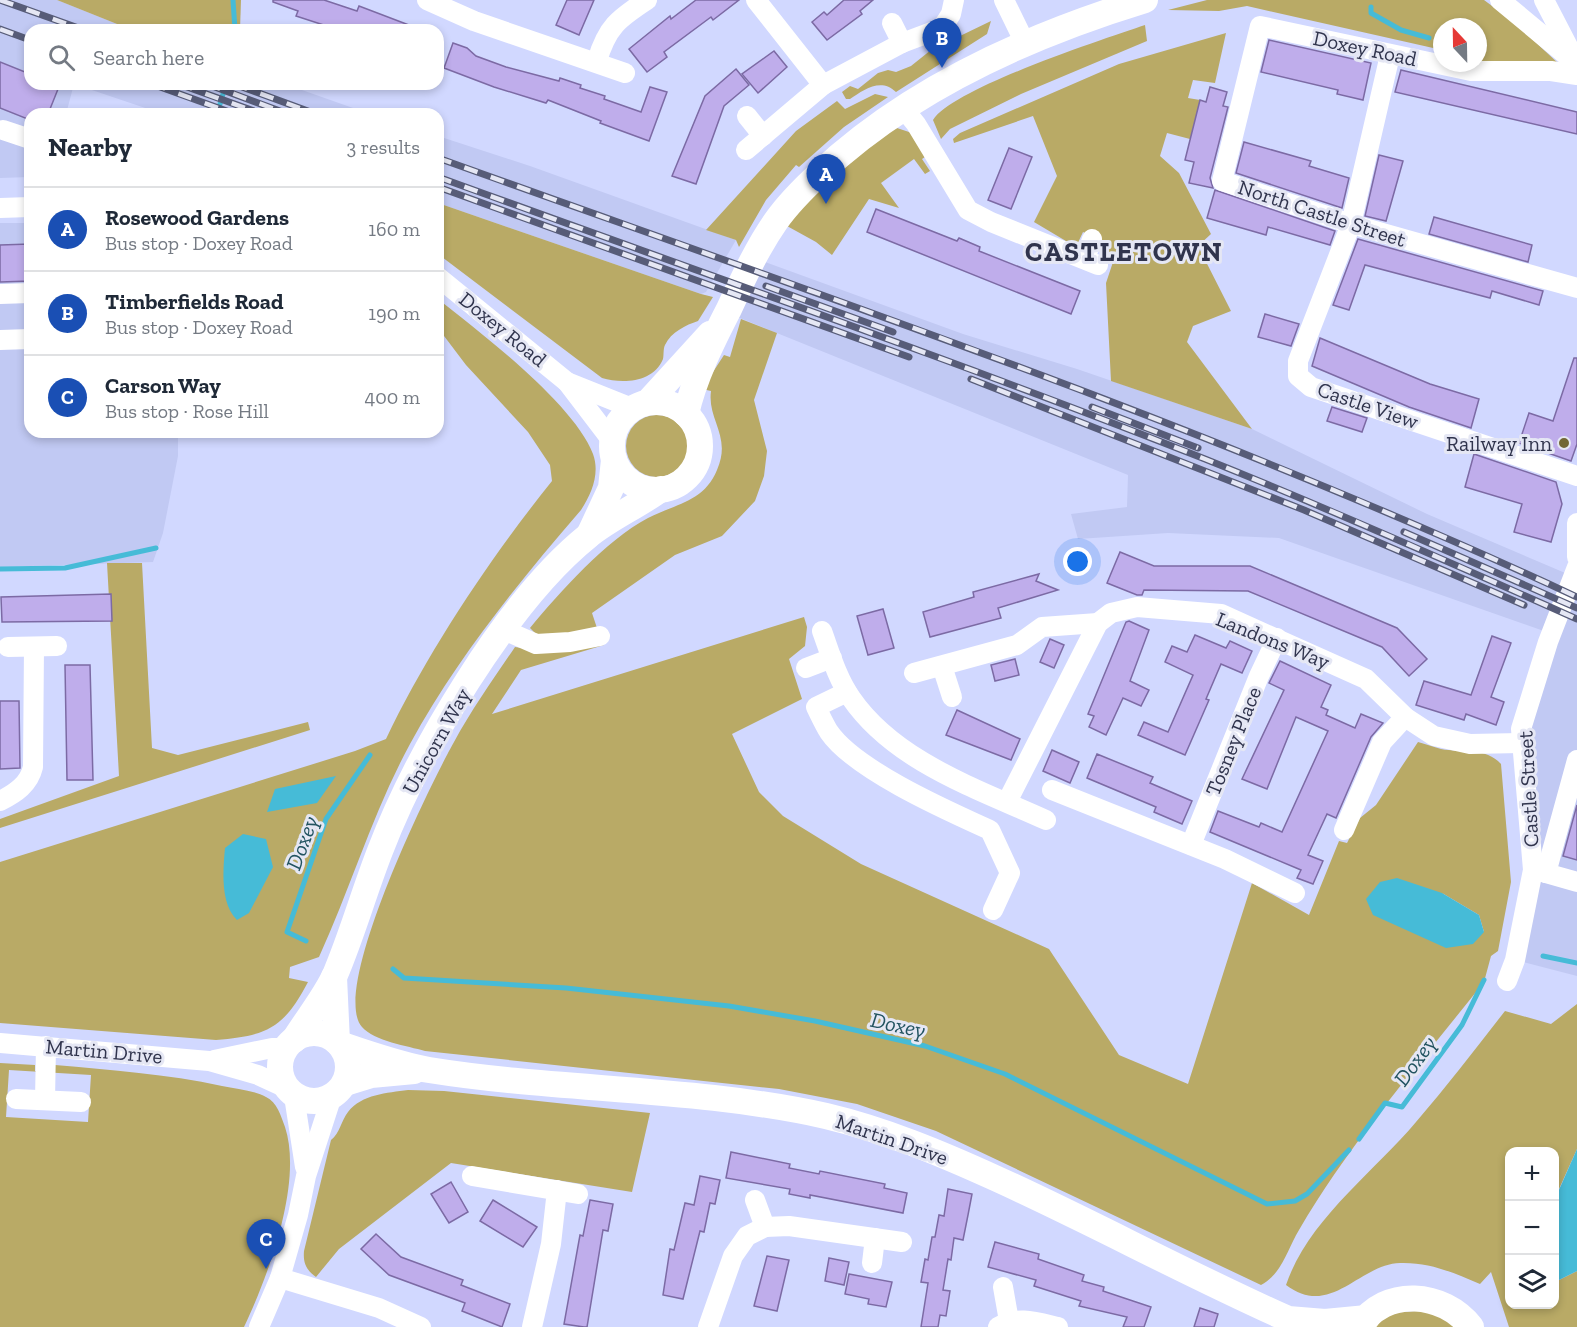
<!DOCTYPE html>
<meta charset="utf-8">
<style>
body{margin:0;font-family:"Zilla Slab",serif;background:#f6f6f7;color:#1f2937}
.controls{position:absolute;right:18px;bottom:18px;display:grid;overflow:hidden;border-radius:12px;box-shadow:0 3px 9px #0003}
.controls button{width:54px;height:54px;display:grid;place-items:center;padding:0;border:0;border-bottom:2px solid #e0e1e3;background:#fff;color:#1f2937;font:30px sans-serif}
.compass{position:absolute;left:1433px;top:18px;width:54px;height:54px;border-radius:50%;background:#fff;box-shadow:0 3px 9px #0003;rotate:338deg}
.you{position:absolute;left:1078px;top:562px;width:21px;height:21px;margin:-15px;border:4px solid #fff;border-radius:50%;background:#1a73e8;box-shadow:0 0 0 9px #1a73e833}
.badge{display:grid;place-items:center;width:39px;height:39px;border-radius:50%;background:#0b8043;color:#fff;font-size:20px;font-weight:700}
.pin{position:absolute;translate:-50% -50px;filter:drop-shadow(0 2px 3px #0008)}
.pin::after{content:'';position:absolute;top:32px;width:21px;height:18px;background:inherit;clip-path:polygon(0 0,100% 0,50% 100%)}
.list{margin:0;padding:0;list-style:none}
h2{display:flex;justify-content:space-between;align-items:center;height:78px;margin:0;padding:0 24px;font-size:26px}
h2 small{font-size:20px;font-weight:400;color:#747a83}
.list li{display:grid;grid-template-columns:39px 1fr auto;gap:18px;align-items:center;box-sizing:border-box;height:84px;padding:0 24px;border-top:2px solid #e0e1e3}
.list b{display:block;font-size:22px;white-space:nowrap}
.list p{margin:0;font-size:20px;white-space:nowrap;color:#747a83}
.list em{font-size:20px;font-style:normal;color:#747a83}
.icon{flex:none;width:33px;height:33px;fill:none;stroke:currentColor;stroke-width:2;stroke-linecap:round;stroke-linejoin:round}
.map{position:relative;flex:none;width:1577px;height:1327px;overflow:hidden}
.search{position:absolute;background:#fff;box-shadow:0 3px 9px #0003;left:24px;top:24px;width:420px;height:66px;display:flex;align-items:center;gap:15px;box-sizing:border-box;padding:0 21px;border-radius:18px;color:#747a83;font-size:22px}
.panel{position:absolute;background:#fff;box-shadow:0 3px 9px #0003;left:24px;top:108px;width:420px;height:330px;border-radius:18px}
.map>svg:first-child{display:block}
.built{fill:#c1c9f3}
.green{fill:#b9aa66;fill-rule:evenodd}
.water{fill:#46bbd7}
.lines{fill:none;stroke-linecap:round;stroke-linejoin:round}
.stream{stroke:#46bbd7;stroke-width:5}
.building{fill:#bfadeb;stroke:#7c6aa4;stroke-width:1.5}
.minor{stroke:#fff;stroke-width:20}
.major{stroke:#fff;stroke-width:26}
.rail-casing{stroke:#575c78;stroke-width:7}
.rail{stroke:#e5e7f4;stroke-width:4.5;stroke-dasharray:14;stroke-linecap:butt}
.poi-dot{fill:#726734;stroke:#e5e7f4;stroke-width:2}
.labels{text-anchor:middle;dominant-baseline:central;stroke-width:6;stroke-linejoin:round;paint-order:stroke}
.street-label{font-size:21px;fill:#30344d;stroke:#e5e7f4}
.poi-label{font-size:21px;fill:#30344d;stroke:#e5e7f4;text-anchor:end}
.water-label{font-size:22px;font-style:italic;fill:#225360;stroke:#e5e7f4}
.district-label{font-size:27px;font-weight:bold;letter-spacing:1.5px;fill:#30344d;stroke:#e5e7f4}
</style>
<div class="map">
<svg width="1577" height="1327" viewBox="0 0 1577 1327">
<rect width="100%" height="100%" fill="#d1d8ff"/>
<g class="built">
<polygon points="0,0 57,0 132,30 30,30 30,84 285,84 370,114 163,114 74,84 66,114 30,114 30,177 0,178"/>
<polygon points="438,136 530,166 736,240 706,292 701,294 438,203"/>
<polygon points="0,223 30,223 30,432 178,432 178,456 163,533 153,562 0,567"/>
<polygon points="765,262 963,334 1077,369 1252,429 1427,514 1577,578 1577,976 1515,960 1533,870 1521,743 1558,636 1279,538 1168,533 1078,539 1071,514 1127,507 1128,475 735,316"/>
</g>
<g class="green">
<polygon points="57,0 241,0 240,30 132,30"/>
<polygon points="1207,0 1484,0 1515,23 1559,64 1481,65 1478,27 1442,27 1442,50 1247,6 1219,11 1168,10"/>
<path d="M991,21L987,34L896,92C881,77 863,90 850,99H846L842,92L850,86L858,89L878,73L888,70L896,72L911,66L931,50Z"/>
<path d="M1145,25L1147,41L1021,94L950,129L941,139L933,120C953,88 1104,39 1145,25Z"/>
<polygon points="1226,33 1215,83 1193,80 1188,98 1200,100 1190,139 1167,133 1160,156 1179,173 1211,234 1198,246 1231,311 1193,326 1187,342 1252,429 1111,381 1106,283 1113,262 1100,253 1104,242 1083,232 1076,247 1034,222 1057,176 1033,116 954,143 953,139 960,133 1119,64"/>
<polygon points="875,94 888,97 844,127 799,167 796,165 766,200 739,247 736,240 706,230 796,131 837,101 845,109"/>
<polygon points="897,128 912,133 928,155 922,159 930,171 925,174 914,159 881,183 899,208 869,199 832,255 816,242 787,226 804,203 886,132"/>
<path d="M438,203L701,294L713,297L698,321C686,325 671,332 665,345C663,349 664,355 663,359C653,383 622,384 602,378L438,254Z"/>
<path d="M438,299C481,333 574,404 593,454C600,473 592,493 581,510C518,583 457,658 410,744C373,812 351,887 319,957L290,967L289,978L308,982C284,1028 267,1036 216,1040L0,1023V862L355,751L386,739C428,651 491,557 552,481L550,465L528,432L466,365L438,328Z"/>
<path d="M741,319L777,333L754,400L767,451L764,476L755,501L722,536L675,555L592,613L598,631L538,636L530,628C560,592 606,540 648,518C675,504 704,502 717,470C732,436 707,420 711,391L702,389L724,355L730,357Z"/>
<circle cx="657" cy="446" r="31"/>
<polygon points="107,563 142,563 152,748 178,755 308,722 310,730 0,828 0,819 119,776"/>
<path d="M804,617L807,627L805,646L789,659L802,699L732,734L759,792L783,816L861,864L1049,949L1119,1055L1188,1084L1252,883L1309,915L1339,841L1347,843L1360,818L1376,805L1418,742C1426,744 1433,747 1441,749C1462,753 1486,747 1501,764L1511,882L1498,951L1491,956L1484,982C1420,1063 1351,1141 1299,1230C1287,1250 1282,1274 1261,1285L936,1131L857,1104L779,1089L425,1051C408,1046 374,1041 362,1027C329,990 431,783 454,742C472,709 494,678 515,647L542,651L604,645L521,670L492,714ZM1442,893L1479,915L1484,932Z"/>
<path d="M1577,1004V1149L1555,1198L1554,1152H1510V1304H1554L1555,1282L1577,1271V1327H1509L1491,1272L1480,1284C1454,1273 1430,1262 1400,1263C1359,1264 1331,1319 1286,1285C1308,1220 1373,1173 1416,1122C1447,1086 1476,1048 1505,1011L1551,1024Z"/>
<path d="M0,1063L35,1065V1071L54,1073L55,1065C111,1070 167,1074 222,1086C236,1089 253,1090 266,1097C277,1102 281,1116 285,1127C303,1182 269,1274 244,1327H0ZM9,1070L91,1075L88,1122L6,1117Z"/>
<path d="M408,1090L444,1091L650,1113L632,1192L451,1163L339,1249L316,1277C306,1270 303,1263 304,1251L331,1140C340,1133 341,1121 348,1112C362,1094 387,1093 408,1090Z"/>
<polygon points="1429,1310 1456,1327 1373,1327 1391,1313"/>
</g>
<g class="water">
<polygon points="336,776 317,803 267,812 275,789"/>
<path d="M243,834L266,839L273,867L249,913L237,920C220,904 223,870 225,848Z"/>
<polygon points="1397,878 1442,893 1479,915 1484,932 1473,944 1446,948 1373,915 1366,899 1380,882"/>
<polygon points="1577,1149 1577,1271 1555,1282 1555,1199"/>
</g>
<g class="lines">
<g class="stream">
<polyline points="233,0 235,30"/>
<polyline points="1371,7 1371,13 1401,30 1429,38"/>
<polyline points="217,114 226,84"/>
<polyline points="0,569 65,568 156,548"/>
<polyline points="306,941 287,932 326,819 370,755"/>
<polyline points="1543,956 1577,963"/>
<polyline points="393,969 404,978 566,988 729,1006 815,1021 925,1046 1005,1074 1267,1204 1295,1201 1307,1194 1349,1150"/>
<polyline points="1359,1139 1385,1103 1402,1107 1462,1025 1484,980"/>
</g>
</g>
<g class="building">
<polygon points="273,0 324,0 357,11 359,6 422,30 339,30 296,16 298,11 273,2"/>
<polygon points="567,0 594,0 579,35 556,25"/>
<polygon points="696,0 739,0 713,20 711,17 664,52 667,57 647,72 629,49 670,16 671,19"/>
<polygon points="844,0 873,0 860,11 862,14 827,40 812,22 824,12 827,15"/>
<polygon points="1269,40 1371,63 1363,100 1337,94 1338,90 1261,72"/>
<polygon points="453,43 467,48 476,56 506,67 559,81 560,78 581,85 580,88 605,96 604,99 641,112 650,87 667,92 649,141 600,123 601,121 548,100 546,103 494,87 444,68"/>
<polygon points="774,51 787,67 758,93 742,74"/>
<polygon points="0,62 30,74 30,84 60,84 48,114 30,114 30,120 0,108"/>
<polygon points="736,69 749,85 724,106 696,184 672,176 705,96"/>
<polygon points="1401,70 1577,112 1577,134 1395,92"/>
<polygon points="1210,87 1227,92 1223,106 1228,107 1210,178 1213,188 1189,183 1194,162 1185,160 1200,100 1206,102"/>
<polygon points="1244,142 1311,161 1309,166 1349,178 1342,208 1236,173"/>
<polygon points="1009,148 1032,157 1011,209 988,200"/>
<polygon points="1379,155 1403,161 1386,221 1365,216"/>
<polygon points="1215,190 1335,231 1330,245 1268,227 1266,235 1207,218"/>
<polygon points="876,209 957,241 959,238 980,247 979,251 1080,291 1071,314 867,232"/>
<polygon points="1434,217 1532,245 1528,262 1429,234"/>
<polygon points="1358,239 1543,291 1539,305 1492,291 1490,298 1365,265 1349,310 1333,305"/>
<polygon points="30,244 30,281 0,282 0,245"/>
<polygon points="1265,314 1299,324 1291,346 1258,337"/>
<polygon points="1320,338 1430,384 1479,399 1471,428 1409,407 1312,366"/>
<polygon points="1574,358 1577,358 1577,444 1571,461 1519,443 1529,413 1553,421"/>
<polygon points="1332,407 1367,418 1362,432 1327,421"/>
<polygon points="1474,454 1556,482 1562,504 1551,542 1514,532 1522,504 1465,487"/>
<polygon points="1120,552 1154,566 1250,566 1397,628 1427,659 1409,676 1382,647 1248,591 1144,590 1142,595 1137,595 1107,583"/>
<polygon points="1039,574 1036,581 1058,590 998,608 1001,618 930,637 923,612 974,597 973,592"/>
<polygon points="111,594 112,621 2,622 1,597"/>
<polygon points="883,609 894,648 868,655 857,616"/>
<polygon points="1129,621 1149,630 1130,681 1149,690 1141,706 1123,698 1106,735 1089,727 1094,716 1088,714 1126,622"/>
<polygon points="1195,635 1226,648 1230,641 1252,651 1242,673 1221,664 1206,699 1209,700 1185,755 1138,735 1144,722 1168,732 1193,675 1165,662 1172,646 1187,652"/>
<polygon points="1492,636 1511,643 1491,697 1504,702 1496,725 1466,714 1464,720 1416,705 1424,681 1471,695"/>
<polygon points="1050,639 1064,645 1054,668 1040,662"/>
<polygon points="1015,659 1019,675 995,681 991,665"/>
<polygon points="1280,661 1331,685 1321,707 1328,710 1326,715 1355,728 1361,714 1383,723 1371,737 1336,818 1327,814 1308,855 1323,861 1313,884 1297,878 1301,870 1210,832 1218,811 1259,827 1261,823 1282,832 1328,731 1296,717 1267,789 1242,779 1284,690 1269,683"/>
<polygon points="65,665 90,665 93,780 67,780"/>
<polygon points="0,701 19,701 20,768 0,769"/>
<polygon points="957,710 1020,739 1011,760 946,735"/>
<polygon points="1052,750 1079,762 1070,783 1043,771"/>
<polygon points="1097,754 1153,777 1150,783 1192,801 1182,824 1154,812 1156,807 1087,778"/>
<polygon points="1577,805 1577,860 1563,856"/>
<polygon points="731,1152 790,1164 789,1168 819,1174 820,1171 885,1184 884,1188 907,1193 903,1213 810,1195 810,1198 789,1194 790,1189 726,1178"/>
<polygon points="700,1176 720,1180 715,1204 710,1203 704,1232 700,1231 683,1299 663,1295 670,1249 674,1250 685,1203 694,1205"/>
<polygon points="451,1182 468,1212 449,1223 431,1194"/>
<polygon points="948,1189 972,1194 968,1215 963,1240 954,1238 951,1260 948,1259 943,1290 950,1291 946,1316 940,1315 938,1327 921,1327 928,1283 921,1282 925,1259 928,1260 932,1237 935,1237 939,1215 944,1216"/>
<polygon points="493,1200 537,1227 523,1247 480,1221"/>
<polygon points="590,1200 613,1204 608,1231 603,1230 587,1327 584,1327 564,1324 580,1235 583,1236"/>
<polygon points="376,1234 401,1257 463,1280 461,1285 510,1304 502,1327 462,1311 465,1303 389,1275 361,1249"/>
<polygon points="995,1242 1039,1254 1038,1259 1084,1275 1082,1281 1104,1287 1103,1291 1151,1307 1144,1327 1123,1327 1127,1317 1079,1306 1081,1301 1034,1286 1036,1280 988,1267"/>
<polygon points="767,1256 789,1260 777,1311 754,1306"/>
<polygon points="829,1258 849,1262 844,1285 825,1281"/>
<polygon points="849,1274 892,1282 886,1307 868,1304 869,1299 845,1294"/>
<polygon points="1200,1308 1218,1314 1214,1327 1194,1327"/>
</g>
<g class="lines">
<g class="minor">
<polyline points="427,0 474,21 625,73"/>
<polyline points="1004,0 1025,43"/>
<polyline points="1500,0 1577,64"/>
<polyline points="1544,0 1573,56"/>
<polyline points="892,23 902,43"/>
<polyline points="1390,55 1351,224 1298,361 1298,376 1311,387 1577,476"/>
<path d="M597,61C607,27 618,19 647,0"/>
<polyline points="1577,75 1551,71 1471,71 1260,26 1222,181 1351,224 1577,288"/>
<polyline points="823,85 902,43 942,28 951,14 954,0"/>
<polyline points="903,108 916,124 968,210 991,222 1098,265"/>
<polyline points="747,116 763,136"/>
<polyline points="3,130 30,139"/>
<polyline points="746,150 823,85 756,0"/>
<polyline points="0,208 30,207"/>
<polyline points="1085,259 1092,239"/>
<polyline points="438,277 567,382 612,441"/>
<polyline points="0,294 30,293"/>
<polyline points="0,340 30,339"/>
<polyline points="567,382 632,408"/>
<polyline points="1577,523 1577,557"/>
<polyline points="504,630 536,644 570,642 600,636"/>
<path d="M822,631C830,653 837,678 851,698C895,762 978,789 1046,820"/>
<polyline points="8,647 57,646"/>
<polyline points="942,666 952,697"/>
<polyline points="806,668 832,658"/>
<polyline points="914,673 1017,645 1042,627 1098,623"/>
<path d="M847,692L816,707C820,715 824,724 829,732C855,770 948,811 990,830L1010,873L993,910"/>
<polyline points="1052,790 1225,859 1295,893"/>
<path d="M0,801C16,793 29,784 33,767L34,647"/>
<polyline points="1007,802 1098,623 1111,613 1137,607 1221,614 1366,679 1405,717 1434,736 1470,744 1521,743"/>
<polyline points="1344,830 1382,742 1405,717"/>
<polyline points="1191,845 1259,676 1277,638"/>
<polyline points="1535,870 1577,882"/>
<polyline points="1546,873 1577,760"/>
<polyline points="1507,981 1515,960 1533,870 1521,729 1548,642 1577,567"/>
<polyline points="0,1043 209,1061 258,1075 286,1088"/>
<polyline points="214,1060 272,1048 287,1048"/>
<polyline points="294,1096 305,1167"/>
<polyline points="16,1099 81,1102"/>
<polyline points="45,1100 46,1046"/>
<polyline points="472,1176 578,1194"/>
<polyline points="755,1200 765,1227"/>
<polyline points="872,1263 875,1238"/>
<polyline points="280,1278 379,1308 421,1327"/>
<polyline points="1003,1287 1009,1321"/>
<polyline points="259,1327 280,1278 298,1215 306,1176 332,1096"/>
<polyline points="532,1327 551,1244 557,1190"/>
<polyline points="708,1327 733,1256 747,1236 765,1227 789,1226 902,1242"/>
<path d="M998,1327C1017,1315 1037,1322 1058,1327"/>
</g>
<g class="major">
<polyline points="648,402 710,334"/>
<circle cx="656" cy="446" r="44"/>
<path d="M686,414C694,378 712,342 729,309C743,279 757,248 776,221C788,204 804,188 819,174C909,89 1027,36 1145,0"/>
<polyline points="589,535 611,488 614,460"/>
<polyline points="334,977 337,1042"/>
<circle cx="314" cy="1067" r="34"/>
<path d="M294,1040C307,1019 325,997 335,975C352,935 364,892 380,851C418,752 506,602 588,536C610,518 638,506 661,489"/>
<path d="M342,1045C370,1054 400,1065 429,1070C560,1091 696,1087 826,1116C885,1130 940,1153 995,1178C1094,1223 1189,1275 1288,1319L1325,1322L1367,1318"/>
<polyline points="345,1083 371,1075 414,1071"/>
<path d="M1359,1327C1385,1286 1444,1292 1471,1327"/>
</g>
<g class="rail-casing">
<g id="rail">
<polyline points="0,0 84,30"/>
<polyline points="0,29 30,40"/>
<polyline points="152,84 235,114"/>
<polyline points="179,84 262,114"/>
<polyline points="207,84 288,114"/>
<polyline points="234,84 316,114"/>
<path d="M438,158C820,295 1208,425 1577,597"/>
<path d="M438,177C694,270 952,359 1205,459C1330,509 1454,564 1577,619"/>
<polyline points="438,187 909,357"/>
<polyline points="766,286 893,332"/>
<polyline points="971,379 1304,510 1524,605"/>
<polyline points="1092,407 1198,448"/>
<polyline points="1404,532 1577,608"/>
</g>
</g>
<use href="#rail" class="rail"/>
</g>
<circle class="poi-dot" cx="1564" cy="443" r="6"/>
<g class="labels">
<g class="street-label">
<text transform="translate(1365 48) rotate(12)">Doxey Road</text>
<text transform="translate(1322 213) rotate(18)">North Castle Street</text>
<text transform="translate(503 329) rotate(39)">Doxey Road</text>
<text transform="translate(1368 405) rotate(19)">Castle View</text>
<text transform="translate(1273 640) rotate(22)">Landons Way</text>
<text transform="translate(436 741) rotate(-61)">Unicorn Way</text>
<text transform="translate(1233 741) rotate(-68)">Tosney Place</text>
<text transform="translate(1528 789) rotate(-93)">Castle Street</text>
<text transform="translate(104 1051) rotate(5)">Martin Drive</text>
<text transform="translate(892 1139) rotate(19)">Martin Drive</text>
</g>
<g class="poi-label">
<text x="1552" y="443">Railway Inn</text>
</g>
<g class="water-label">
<text transform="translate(302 843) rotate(-70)">Doxey</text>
<text transform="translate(898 1025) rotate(12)">Doxey</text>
<text transform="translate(1415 1061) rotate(-54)">Doxey</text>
</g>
<g class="district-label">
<text x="1124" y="252">CASTLETOWN</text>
</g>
</g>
</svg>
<div class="controls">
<button>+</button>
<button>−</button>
<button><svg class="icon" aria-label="layers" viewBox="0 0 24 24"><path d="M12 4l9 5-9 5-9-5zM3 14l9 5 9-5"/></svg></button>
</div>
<svg class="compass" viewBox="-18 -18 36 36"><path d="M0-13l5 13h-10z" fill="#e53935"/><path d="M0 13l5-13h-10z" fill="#747a83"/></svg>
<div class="you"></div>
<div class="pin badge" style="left:826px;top:204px;background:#1a4fb4">A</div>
<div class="pin badge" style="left:942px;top:68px;background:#1a4fb4">B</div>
<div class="pin badge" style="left:266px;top:1269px;background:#1a4fb4">C</div>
<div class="search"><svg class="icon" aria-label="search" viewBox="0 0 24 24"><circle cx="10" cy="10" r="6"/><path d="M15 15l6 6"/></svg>Search here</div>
<section class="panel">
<h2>Nearby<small>3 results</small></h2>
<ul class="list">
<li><span class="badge" style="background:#1a4fb4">A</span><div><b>Rosewood Gardens</b><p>Bus stop · Doxey Road</p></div><em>160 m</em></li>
<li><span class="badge" style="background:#1a4fb4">B</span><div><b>Timberfields Road</b><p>Bus stop · Doxey Road</p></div><em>190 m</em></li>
<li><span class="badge" style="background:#1a4fb4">C</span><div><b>Carson Way</b><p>Bus stop · Rose Hill</p></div><em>400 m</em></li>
</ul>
</section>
</div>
